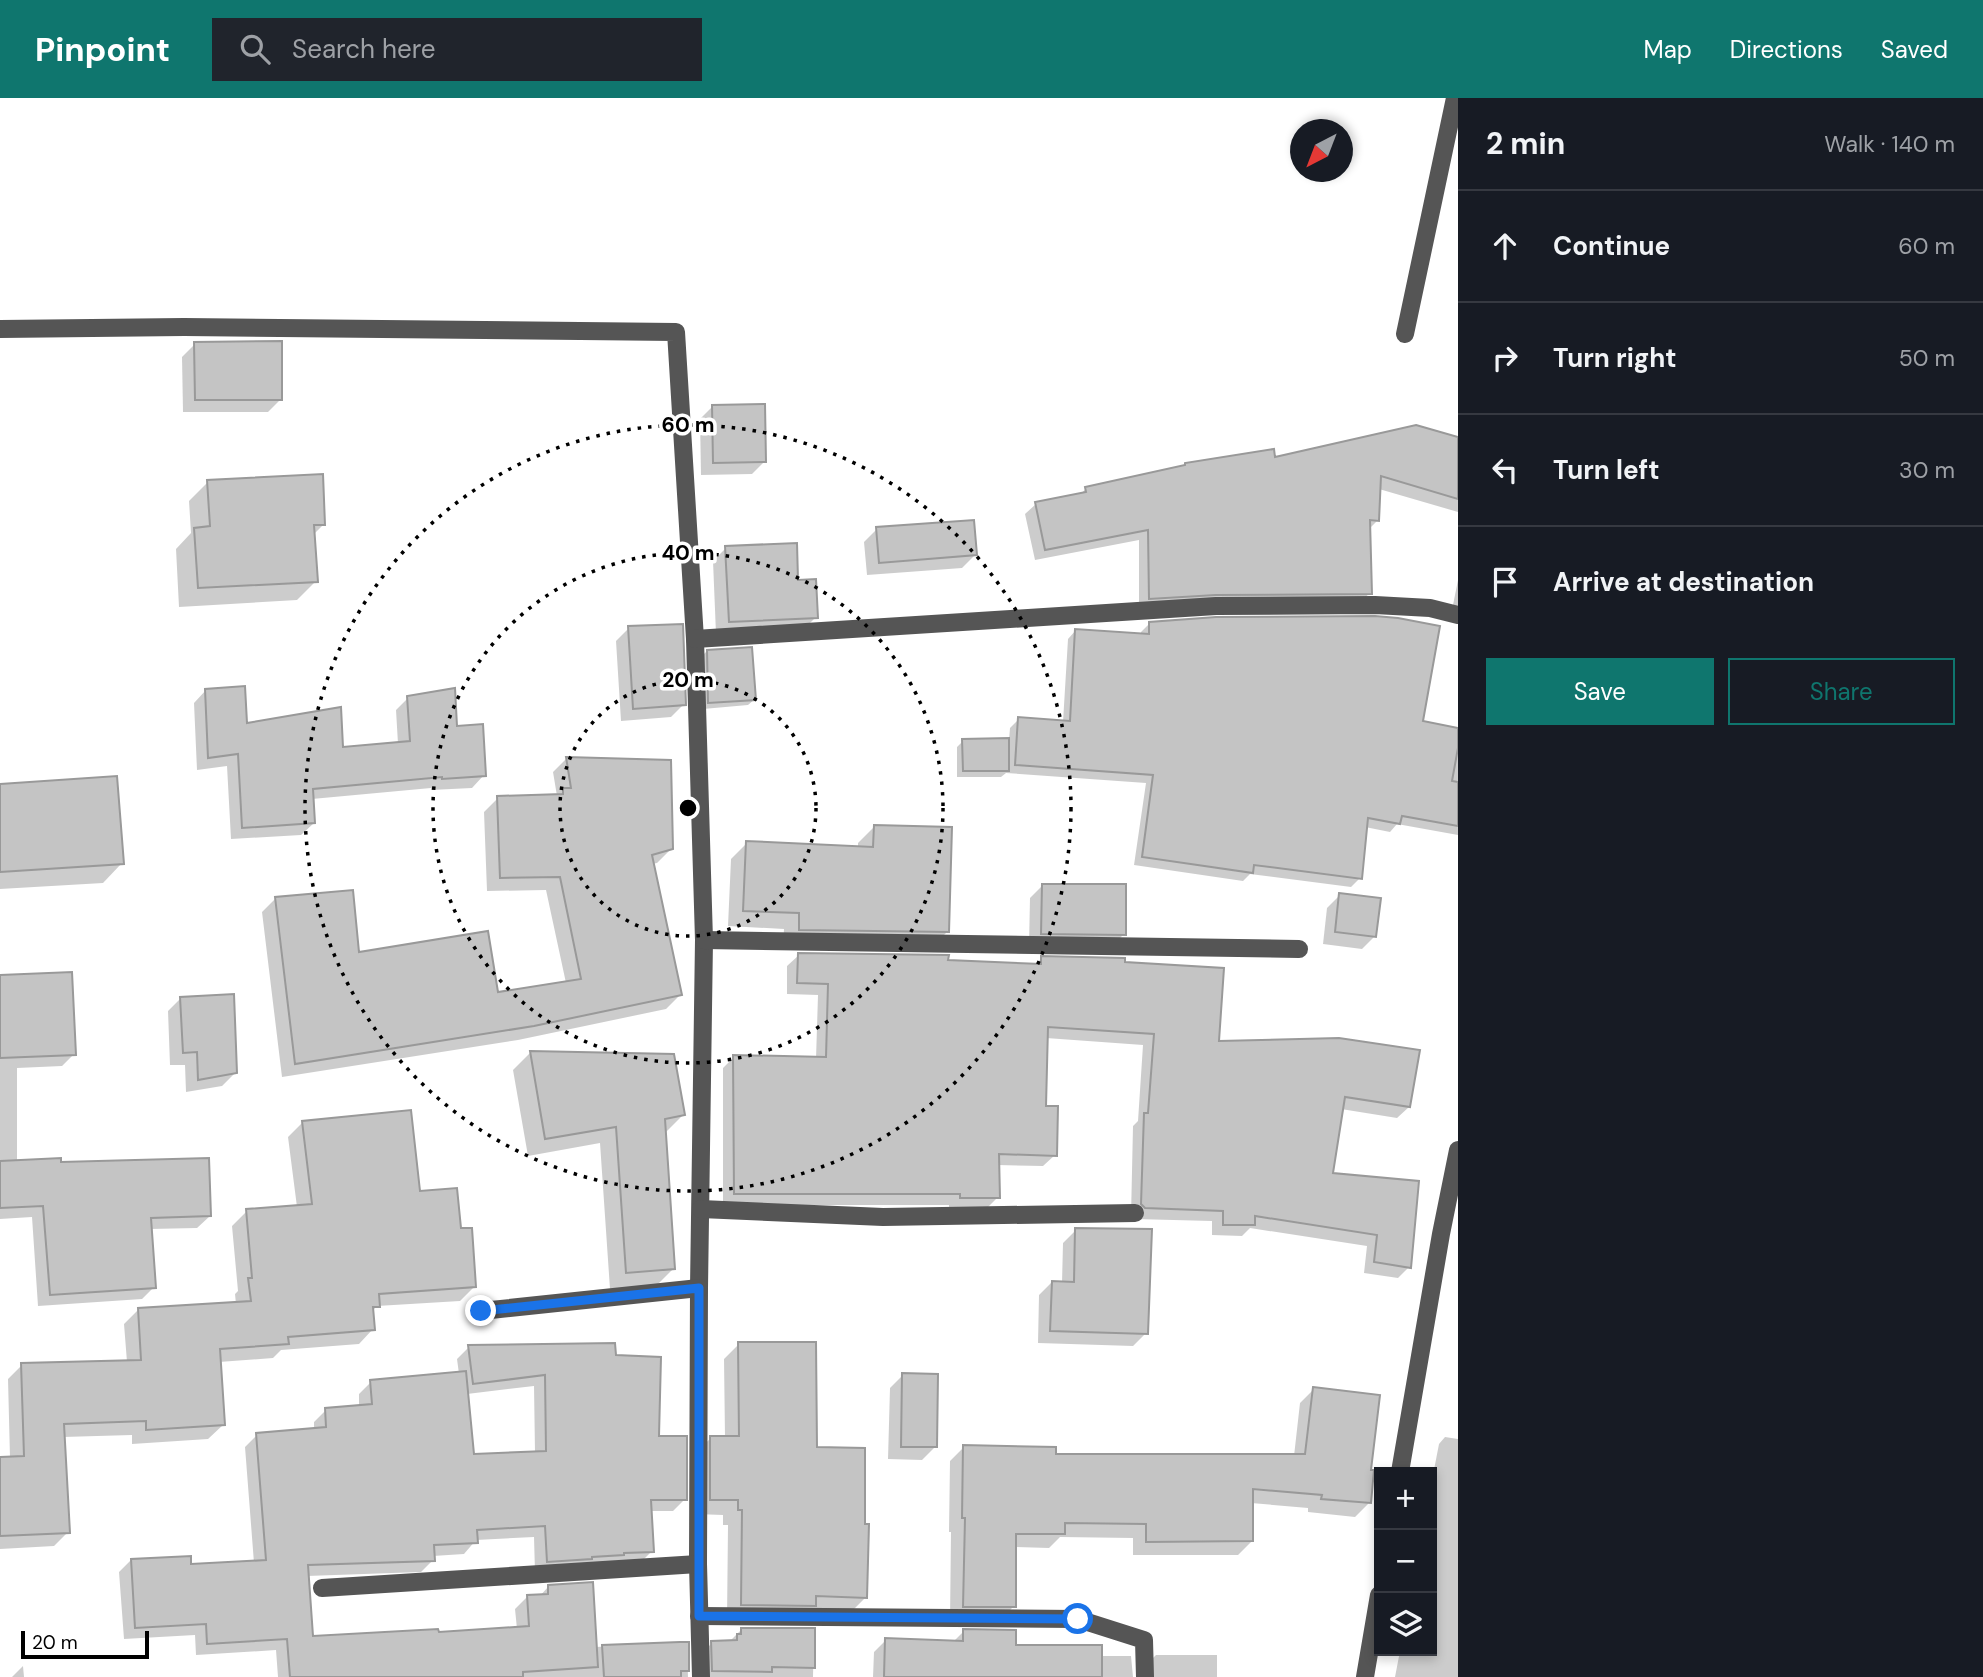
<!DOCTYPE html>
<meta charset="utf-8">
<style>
body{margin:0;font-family:"DM Sans",sans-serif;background:#20242c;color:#f1f3f6}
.controls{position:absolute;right:21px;bottom:21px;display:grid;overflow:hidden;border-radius:0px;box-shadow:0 4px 10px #0003}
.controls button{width:63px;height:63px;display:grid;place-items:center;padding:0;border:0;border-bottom:2px solid #363941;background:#171b24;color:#f1f3f6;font:35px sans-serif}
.compass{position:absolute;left:1290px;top:21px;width:63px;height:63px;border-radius:50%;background:#171b24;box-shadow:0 4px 10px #0003;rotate:222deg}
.scale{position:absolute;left:21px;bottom:18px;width:128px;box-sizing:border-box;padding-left:7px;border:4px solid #000;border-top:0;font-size:19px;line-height:24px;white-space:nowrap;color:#000;-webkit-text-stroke:5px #fff;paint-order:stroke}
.stop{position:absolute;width:21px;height:21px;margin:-16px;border:5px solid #1a73e8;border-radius:50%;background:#fff}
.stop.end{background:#1a73e8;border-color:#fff;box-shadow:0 2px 7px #0008}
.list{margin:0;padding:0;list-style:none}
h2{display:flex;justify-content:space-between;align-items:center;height:91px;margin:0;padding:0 28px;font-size:30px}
h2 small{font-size:23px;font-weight:400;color:#9ea1a6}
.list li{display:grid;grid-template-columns:46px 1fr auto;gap:21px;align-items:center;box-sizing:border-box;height:112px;padding:0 28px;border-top:2px solid #363941}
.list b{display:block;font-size:26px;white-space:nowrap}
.list em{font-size:23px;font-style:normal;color:#9ea1a6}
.actions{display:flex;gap:14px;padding:21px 28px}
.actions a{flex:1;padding:16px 0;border:2px solid #0f766e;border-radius:0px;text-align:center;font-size:24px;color:#0f766e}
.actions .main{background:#0f766e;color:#fff}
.icon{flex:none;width:38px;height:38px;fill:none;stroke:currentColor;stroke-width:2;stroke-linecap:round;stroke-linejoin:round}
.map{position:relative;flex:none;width:1458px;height:1579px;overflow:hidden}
header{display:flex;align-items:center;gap:42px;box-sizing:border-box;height:98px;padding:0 35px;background:#0f766e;color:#fff}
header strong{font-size:33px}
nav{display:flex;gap:38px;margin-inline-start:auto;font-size:24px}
.search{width:490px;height:63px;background:#20242c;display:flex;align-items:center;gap:18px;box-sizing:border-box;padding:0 24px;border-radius:0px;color:#9ea1a6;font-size:26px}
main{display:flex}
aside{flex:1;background:#171b24}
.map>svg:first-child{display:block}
.shadow{fill:#0003;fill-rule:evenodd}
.building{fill:#c4c4c4;stroke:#999;stroke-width:2}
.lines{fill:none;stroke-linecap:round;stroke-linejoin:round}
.minor{stroke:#555;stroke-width:18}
.route{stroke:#1a73e8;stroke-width:9}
.ring{fill:none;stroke:#000;stroke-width:3.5;stroke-dasharray:3.5 7}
.centre{fill:#000;stroke:#fff;stroke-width:3.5}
.ring-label{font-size:21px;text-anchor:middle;font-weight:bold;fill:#000;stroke:#fff;stroke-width:7;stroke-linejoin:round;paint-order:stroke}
</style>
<header>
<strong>Pinpoint</strong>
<div class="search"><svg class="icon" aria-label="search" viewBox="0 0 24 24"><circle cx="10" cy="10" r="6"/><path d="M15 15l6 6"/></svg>Search here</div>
<nav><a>Map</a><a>Directions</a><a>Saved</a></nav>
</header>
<main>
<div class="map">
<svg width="1458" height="1579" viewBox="0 0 1458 1579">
<rect width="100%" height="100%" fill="#fff"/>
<g class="shadow">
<polygon points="195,246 281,301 268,314 183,314 182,259"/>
<polygon points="713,308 765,363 752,376 701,377 700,321"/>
<polygon points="1458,341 1458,414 1379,391 1378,422 1369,431 1370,495 1359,505 1139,510 1139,442 1035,462 1025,416 1036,406 1079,397 1086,391 1274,362"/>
<polygon points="208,384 324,426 313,437 316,483 297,502 179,509 176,451 191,435 189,403"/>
<polygon points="877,431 975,457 962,470 867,477 864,444"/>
<polygon points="726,450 797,483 816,519 803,532 716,536 713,463"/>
<polygon points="1458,482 1458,524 1451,517"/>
<polygon points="1150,525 1421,625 1458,631 1458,737 1397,726 1390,734 1365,729 1360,780 1351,789 1250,776 1243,783 1134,767 1146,685 1006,675 1001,679 957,679 957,649 963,643 1009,642 1010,630 1019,621 1063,624 1068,541 1076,532 1141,537 1141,534"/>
<polygon points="629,530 684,606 671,619 621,623 616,543"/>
<polygon points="707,553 755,601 748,607 703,611 701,559"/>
<polygon points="206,592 246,627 341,651 398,646 396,612 408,600 456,629 484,677 472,690 431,692 431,690 312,701 314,725 301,737 231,741 227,668 197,672 194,605"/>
<polygon points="567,660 671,751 657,765 652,766 680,897 666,911 518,942 282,979 262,814 275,801 357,856 496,896 566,885 546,792 487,793 484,714 498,700 557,698 553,674"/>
<polygon points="0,688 122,765 103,785 0,791"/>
<polygon points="875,728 947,834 931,850 783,848 784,831 728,828 731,761 747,745 858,750 858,745"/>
<polygon points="1043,787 1124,836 1111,849 1029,848 1030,800"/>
<polygon points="1340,797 1375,838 1362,851 1323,846 1327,810"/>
<polygon points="799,857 1035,867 1042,860 1123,865 1217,944 1409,1009 1397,1020 1341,1011 1331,1076 1409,1169 1398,1180 1364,1175 1367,1148 1250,1130 1242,1138 1212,1137 1212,1123 1134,1121 1131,1118 1133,1028 1138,1023 1143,947 1046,940 1044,1010 1055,1057 1043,1068 997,1067 998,1099 987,1110 949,1111 949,1107 723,1107 723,970 734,959 816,961 818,897 787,896 787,868"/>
<polygon points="0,879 74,956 62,968 17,970 17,1064 59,1066 210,1118 197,1130 150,1131 154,1189 142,1201 38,1208 32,1119 0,1121"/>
<polygon points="181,900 235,975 222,988 186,994 185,967 170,967 168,913"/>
<polygon points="530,955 683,1017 666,1034 673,1171 656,1188 610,1191 600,1045 528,1058 513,972"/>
<polygon points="303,1024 418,1095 459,1132 474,1189 460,1203 377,1208 371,1214 373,1231 359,1246 281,1252 273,1260 219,1264 223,1327 208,1341 132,1346 132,1337 63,1339 68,1434 54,1448 0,1451 0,1361 10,1360 8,1281 22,1267 127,1264 124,1226 138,1212 236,1206 235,1196 238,1193 232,1128 247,1113 297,1109 288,1039"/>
<polygon points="1076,1132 1146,1235 1133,1248 1038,1245 1039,1197 1052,1184 1062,1185 1063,1145"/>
<polygon points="739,1246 815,1351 866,1499 851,1514 727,1521 728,1427 723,1427 723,1417 695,1416 695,1355 711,1340 725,1340 724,1261"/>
<path d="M469,1249L614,1258L657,1340L685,1401L673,1413H650L652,1453L640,1465L535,1475L534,1439L476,1442L464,1456L433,1458V1462L421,1474L307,1478L312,1540L437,1536L517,1531L515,1511L527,1499H539L548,1489L595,1549L687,1545L688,1579H278L276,1552L196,1557L195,1537L124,1541L119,1474L131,1462L190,1468L254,1465L245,1349L257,1337L314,1332V1324L326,1312L359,1309V1296L371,1284L459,1276L457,1261ZM534,1288L535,1355L472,1358L467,1296Z"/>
<polygon points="903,1277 935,1349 922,1362 888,1361 890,1290"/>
<polygon points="1314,1291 1369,1373 1369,1405 1355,1419 1308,1414 1308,1410 1251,1405 1252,1443 1238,1457 1133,1457 1133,1440 1060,1439 1049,1450 1014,1449 1014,1508 1000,1522 950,1522 951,1434 949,1434 950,1363 964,1349 1054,1358 1294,1358 1300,1305"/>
<polygon points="1445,1339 1458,1341 1458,1579 1395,1579 1400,1553 1432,1553 1432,1382 1439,1346"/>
<polygon points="742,1531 814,1532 813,1579 701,1579 700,1557 712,1545 729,1544"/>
<polygon points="964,1533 1014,1549 1100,1558 1131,1558 1133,1579 873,1579 874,1554 886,1542 953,1544"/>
<polygon points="1156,1557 1217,1557 1217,1579 1144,1579 1144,1569"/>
<polygon points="23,1568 24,1579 12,1579"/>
</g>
<g class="building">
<polygon points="282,243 282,302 195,302 194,244"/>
<polygon points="765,306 766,364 713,365 712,307"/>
<polygon points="1416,327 1458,339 1458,401 1381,378 1379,423 1370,422 1372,496 1216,497 1149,501 1148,432 1045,452 1035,404 1086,394 1085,389 1185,367 1185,365 1274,351 1275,359"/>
<polygon points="323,376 325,427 314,427 318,484 198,490 194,430 210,428 207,382"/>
<polygon points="974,422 977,457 879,465 876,429"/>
<polygon points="797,445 798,482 816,481 818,520 729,524 725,448"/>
<polygon points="1375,518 1398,520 1440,528 1423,623 1458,630 1458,650 1452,683 1458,684 1458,728 1402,718 1400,726 1368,720 1362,781 1254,767 1253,775 1142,759 1153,677 1015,667 1018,619 1070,623 1075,531 1149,536 1149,524 1216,519"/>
<polygon points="683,526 686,607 633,611 628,528"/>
<polygon points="752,549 756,602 708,605 707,552"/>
<polygon points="245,588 247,625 341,609 343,649 410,643 407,598 455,590 457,628 483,626 486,678 442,681 442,679 313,691 315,725 242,730 238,656 208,660 205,591"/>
<polygon points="1009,640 1009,673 963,673 962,641"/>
<polygon points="566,659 671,662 673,751 652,757 682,897 534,928 295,966 275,799 353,792 359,854 488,833 498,894 581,881 560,779 500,780 497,698 563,696 563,690 571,690"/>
<polygon points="117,678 124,766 0,774 0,686"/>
<polygon points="874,727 952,729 949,834 799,832 799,815 743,813 746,743 873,749"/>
<polygon points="1042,786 1126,786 1126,837 1041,836"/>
<polygon points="1339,795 1381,800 1376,839 1335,834"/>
<polygon points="798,855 949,857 948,862 1041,866 1041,858 1125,860 1125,864 1224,870 1219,943 1339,940 1420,952 1410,1009 1345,999 1333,1075 1419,1083 1411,1170 1374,1164 1377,1137 1255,1118 1255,1127 1223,1127 1223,1113 1145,1110 1141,1106 1144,1015 1148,1015 1154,936 1048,929 1046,1008 1058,1008 1057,1058 999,1056 1000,1100 960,1100 960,1096 734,1096 733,957 826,959 828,886 797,885"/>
<polygon points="72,874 76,957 0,960 0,877"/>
<polygon points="234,896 237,975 198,982 197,954 183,955 180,899"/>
<polygon points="530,953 674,956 685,1017 665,1021 675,1171 626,1175 616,1029 545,1041"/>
<polygon points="411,1012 420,1093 457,1090 461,1130 472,1130 476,1189 379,1196 380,1209 373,1209 375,1232 288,1239 289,1246 220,1251 225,1327 146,1332 146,1323 64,1326 70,1435 0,1438 0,1359 24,1358 21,1265 141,1262 138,1210 251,1203 248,1180 252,1180 246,1111 312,1106 302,1023"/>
<polygon points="61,1060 61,1064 209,1060 211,1118 151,1120 156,1190 50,1197 43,1108 0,1110 0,1063"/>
<polygon points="1075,1130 1152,1131 1148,1236 1050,1233 1052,1183 1074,1184"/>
<polygon points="738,1244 816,1244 817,1349 865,1350 865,1426 869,1426 867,1500 816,1498 816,1508 741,1507 742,1412 738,1412 738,1402 710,1402 710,1338 739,1338"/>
<polygon points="615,1245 616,1257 661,1259 659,1338 687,1338 687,1402 651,1402 654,1454 624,1455 624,1457 592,1459 592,1461 547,1464 545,1428 477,1432 478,1445 434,1447 435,1463 308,1467 313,1538 438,1531 439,1534 529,1528 527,1497 548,1496 548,1487 593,1484 598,1569 523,1574 523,1579 290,1579 287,1541 207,1546 206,1526 135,1530 131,1461 191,1458 191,1466 266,1462 256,1335 326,1329 325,1310 372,1306 370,1282 466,1273 474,1356 546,1353 545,1277 473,1286 468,1247"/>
<polygon points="902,1275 938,1276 937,1349 901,1349"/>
<polygon points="1313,1289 1380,1297 1371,1372 1374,1372 1371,1405 1321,1401 1322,1397 1253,1391 1253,1443 1146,1444 1146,1426 1065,1425 1065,1436 1016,1436 1016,1509 963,1509 965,1420 962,1420 963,1347 1056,1349 1056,1356 1305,1356"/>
<polygon points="741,1530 815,1530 815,1570 772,1569 772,1574 712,1573 711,1543 737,1542 737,1536 741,1536"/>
<polygon points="963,1531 1016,1532 1016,1547 1102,1547 1102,1579 884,1579 885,1540 963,1543"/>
<polygon points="680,1544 689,1544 689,1573 681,1573 681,1579 604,1579 602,1547"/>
</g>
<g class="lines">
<g class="minor">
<polyline points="0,231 184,229 676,234 695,541 704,842 699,1190 698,1466 701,1579"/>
<polyline points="1405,236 1455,0"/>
<polyline points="695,541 1216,508 1375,507 1430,510 1458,517"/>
<polyline points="704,842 1299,851"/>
<polyline points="701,1111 883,1119 1135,1115"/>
<polyline points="481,1213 699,1190"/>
<polyline points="1400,1374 1441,1136 1458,1052"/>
<polyline points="322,1490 698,1466"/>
<polyline points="699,1518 1078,1521 1144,1542 1145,1579"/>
<polyline points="1365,1579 1379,1497"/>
</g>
</g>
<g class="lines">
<polyline class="route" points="481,1213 699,1190 699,1518 1078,1521"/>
</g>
<g class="ring">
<circle cx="688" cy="710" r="128"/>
<circle cx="688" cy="710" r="255"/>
<circle cx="688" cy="710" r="383"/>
</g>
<circle cx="688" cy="710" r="10" class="centre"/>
<g class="ring-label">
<text x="688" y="334">60 m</text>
<text x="688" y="462">40 m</text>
<text x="688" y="589">20 m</text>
</g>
</svg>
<div class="controls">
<button>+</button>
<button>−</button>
<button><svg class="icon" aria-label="layers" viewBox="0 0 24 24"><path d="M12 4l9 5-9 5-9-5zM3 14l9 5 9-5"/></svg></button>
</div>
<svg class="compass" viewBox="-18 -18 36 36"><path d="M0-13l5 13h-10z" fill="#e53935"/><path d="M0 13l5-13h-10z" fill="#9ea1a6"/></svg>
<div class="scale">20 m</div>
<div class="stop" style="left:1078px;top:1521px"></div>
<div class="stop end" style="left:481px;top:1213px"></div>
</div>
<aside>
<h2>2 min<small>Walk · 140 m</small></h2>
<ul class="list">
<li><svg class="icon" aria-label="ahead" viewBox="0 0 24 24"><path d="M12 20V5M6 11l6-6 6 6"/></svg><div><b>Continue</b></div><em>60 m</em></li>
<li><svg class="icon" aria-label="right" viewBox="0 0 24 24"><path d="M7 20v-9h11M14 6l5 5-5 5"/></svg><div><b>Turn right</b></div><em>50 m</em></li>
<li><svg class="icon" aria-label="left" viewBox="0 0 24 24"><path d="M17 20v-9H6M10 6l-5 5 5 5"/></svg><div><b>Turn left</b></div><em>30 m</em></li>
<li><svg class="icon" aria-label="arrive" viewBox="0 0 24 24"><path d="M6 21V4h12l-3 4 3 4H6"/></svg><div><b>Arrive at destination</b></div></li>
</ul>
<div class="actions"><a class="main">Save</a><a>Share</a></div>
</aside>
</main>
